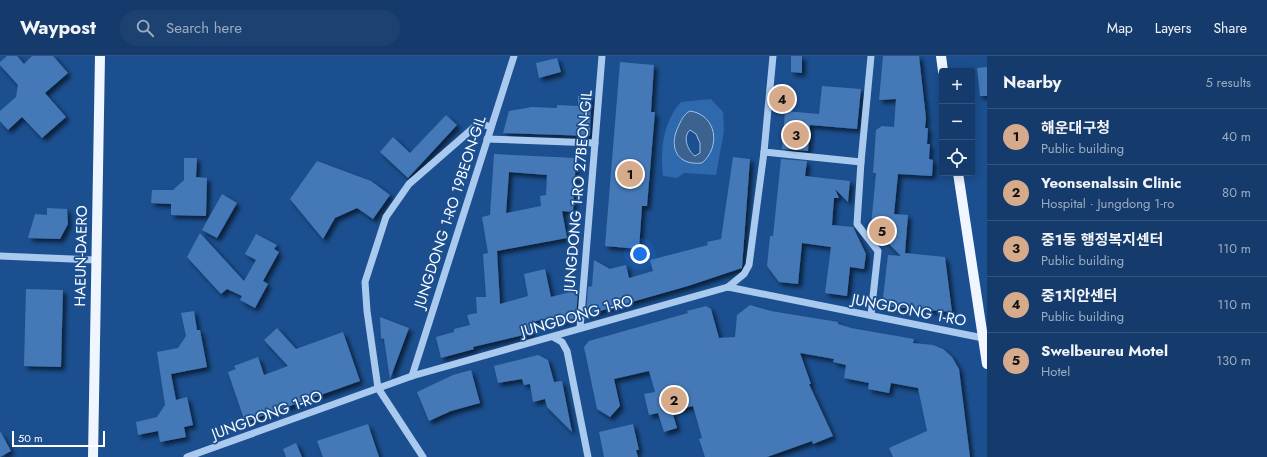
<!DOCTYPE html>
<meta charset="utf-8">
<style>
body{margin:0;font-family:Jost,"Noto Sans KR",sans-serif;background:#1d4271;color:#f1f3f6}
.controls{position:absolute;right:12px;top:12px;display:grid;overflow:hidden;border-radius:4px;box-shadow:0 2px 10px #0003}
.controls button{width:36px;height:36px;display:grid;place-items:center;padding:0;border:0;border-bottom:1px solid #33557e;background:#143b6b;color:#f1f3f6;font:20px sans-serif}
.scale{position:absolute;left:12px;bottom:10px;width:93px;box-sizing:border-box;padding-left:4px;border:2px solid #fff;border-top:0;font-size:11px;line-height:14px;white-space:nowrap;color:#fff;-webkit-text-stroke:3px #1b4f8f;paint-order:stroke}
.you{position:absolute;left:640px;top:198px;width:14px;height:14px;margin:-10px;border:3px solid #fff;border-radius:50%;background:#1a73e8;box-shadow:0 0 0 6px #1a73e833}
.badge{display:grid;place-items:center;width:26px;height:26px;border-radius:50%;background:#d6ab8b;color:#111;font-size:13px;font-weight:700}
.pin{position:absolute;translate:-50% -50%;border:2px solid #fff;box-shadow:0 1px 4px #0006}
.list{margin:0;padding:0;list-style:none}
h2{display:flex;justify-content:space-between;align-items:center;height:52px;margin:0;padding:0 16px;font-size:17px}
h2 small{font-size:13px;font-weight:400;color:#9dadc1}
.list li{display:grid;grid-template-columns:26px 1fr auto;gap:12px;align-items:center;box-sizing:border-box;height:56px;padding:0 16px;border-top:1px solid #33557e}
.list b{display:block;font-size:15px;white-space:nowrap}
.list p{margin:0;font-size:13px;white-space:nowrap;color:#9dadc1}
.list em{font-size:13px;font-style:normal;color:#9dadc1}
.icon{flex:none;width:22px;height:22px;fill:none;stroke:currentColor;stroke-width:2;stroke-linecap:round;stroke-linejoin:round}
.map{position:relative;flex:none;width:987px;height:401px;overflow:hidden}
header{display:flex;align-items:center;gap:24px;box-sizing:border-box;height:56px;padding:0 20px;background:#143b6b;border-bottom:1px solid #33557e}
header strong{font-size:19px}
nav{display:flex;gap:22px;margin-inline-start:auto;font-size:14px}
.search{width:280px;height:36px;background:#1d4271;display:flex;align-items:center;gap:10px;box-sizing:border-box;padding:0 14px;border-radius:22px;color:#9dadc1;font-size:15px}
main{display:flex}
aside{flex:1;background:#143b6b}
.map>svg:first-child{display:block}
.green{fill:#2e69ad;fill-rule:evenodd}
.water{fill:#3c6290;stroke:#9cc4f0;fill-rule:evenodd}
.building{fill:#4478b7;fill-rule:evenodd;filter:url(#shadow)}
.lines{fill:none;stroke-linecap:round;stroke-linejoin:round}
.minor{stroke:#a9c9ee;stroke-width:7}
.major{stroke:#f0f6ff;stroke-width:10}
.labels{text-anchor:middle;dominant-baseline:central;stroke-width:3.5;stroke-linejoin:round;paint-order:stroke}
.street-label{font-size:15px;fill:#fff;stroke:#1b4f8f}
</style>
<header>
<strong>Waypost</strong>
<div class="search"><svg class="icon" aria-label="search" viewBox="0 0 24 24"><circle cx="10" cy="10" r="6"/><path d="M15 15l6 6"/></svg>Search here</div>
<nav><a>Map</a><a>Layers</a><a>Share</a></nav>
</header>
<main>
<div class="map">
<svg width="987" height="401" viewBox="0 0 987 401">
<defs>
<filter id="shadow"><feDropShadow dx="3.5" dy="3.5" stdDeviation="2" flood-color="#0009"/></filter>
</defs>
<rect width="100%" height="100%" fill="#1b4f8f"/>
<path class="green" d="M711,43L723,56L724,75L716,119L684,117L677,122L663,120C660,94 663,66 681,46ZM695,56L706,62L712,70L695,107C665,99 672,82 684,60Z"/>
<path class="water" d="M690,55C717,59 721,91 702,107C676,110 668,90 679,69C682,63 684,58 690,55ZM690,74L696,78L700,87V97L695,100C688,95 682,81 690,74Z"/>
<g class="building">
<polygon points="7,0 17,0 24,8 32,0 53,0 68,17 45,37 66,61 42,82 22,61 8,74 0,65 0,55 16,41 18,29 0,9 0,6"/>
<polygon points="791,0 802,0 802,17 791,16"/>
<polygon points="883,0 919,0 926,62 925,72 928,72 927,88 930,88 929,103 933,104 932,120 898,118 894,158 908,159 905,197 945,201 952,256 882,250 888,199 901,200 871,170 876,117 873,117 876,74 882,70 894,71 896,43 879,44"/>
<polygon points="557,2 561,16 539,22 536,7"/>
<polygon points="620,6 654,9 651,56 655,56 647,150 642,150 639,193 605,190"/>
<polygon points="987,11 987,40 980,40 977,12"/>
<polygon points="822,30 861,33 857,73 810,69 808,95 782,93 785,55 819,58"/>
<polygon points="578,40 591,40 590,80 503,77 509,55 532,51 557,52 557,49 578,50"/>
<polygon points="446,59 457,69 408,122 380,96 393,81 410,97"/>
<path d="M494,98L576,102L573,156L562,155L567,182L497,195L500,248L528,240L524,218L545,213L551,241L578,234L576,262L554,268L552,261L529,267L532,277L473,291L474,293L441,302L436,281L454,276V273L470,269L467,259L477,257L476,241H486L483,198L488,197L482,161L490,159ZM509,116L547,119L546,139L540,140L541,150L506,157Z"/>
<polygon points="733,101 750,103 742,212 688,230 586,259 588,231 592,230 594,204 610,213 626,209 629,222 653,215 650,204 708,189 707,186 721,183"/>
<polygon points="184,102 197,102 196,121 207,122 206,160 171,159 171,148 151,147 152,134 173,134 184,124"/>
<polygon points="781,103 807,105 805,120 850,125 848,146 835,133 839,142 834,142 832,169 853,171 866,198 864,213 850,211 847,240 825,237 831,191 802,187 798,228 779,226 767,210 770,180 773,180"/>
<polygon points="317,105 371,125 390,139 373,163 357,152 335,162 323,183 290,143"/>
<polygon points="222,138 237,147 217,182 202,174"/>
<polygon points="47,152 67,153 68,168 60,183 28,182 35,158 47,159"/>
<polygon points="200,177 244,225 256,204 245,198 256,178 277,189 274,193 279,196 263,225 268,228 255,252 240,244 242,240 227,233 221,238 187,201"/>
<polygon points="26,233 63,234 61,311 24,310"/>
<polygon points="750,249 771,255 838,266 838,268 851,272 914,283 913,287 933,289 943,293 952,301 959,313 970,401 893,401 889,392 927,375 918,332 891,327 889,337 868,333 869,327 844,322 846,309 833,306 834,303 800,297 811,328 809,328 833,380 813,388 812,385 767,401 705,401 699,383 702,382 693,350 672,355 677,372 664,376 658,357 649,359 644,338 655,336 649,315 614,323 620,350 610,361 597,353 584,291 589,285 688,257 687,255 706,250 711,253 719,282 735,281 737,259"/>
<polygon points="194,255 197,274 200,274 207,311 171,318 176,344 187,341 193,369 184,371 186,381 160,386 158,375 138,379 136,366 157,361 165,349 157,296 178,292 186,280 181,257"/>
<polygon points="380,261 409,272 390,323 384,283 381,282"/>
<polygon points="277,272 296,293 343,276 360,325 245,366 228,316 236,313 234,310 258,301 264,319 288,310 264,284"/>
<polygon points="538,299 548,304 554,326 562,325 572,376 547,351 545,343 533,346 530,328 524,329 522,323 498,327 494,310"/>
<polygon points="471,314 480,347 451,355 429,365 417,336 453,319"/>
<polygon points="368,368 379,401 323,401 317,385"/>
<polygon points="633,368 639,394 636,394 638,401 604,401 599,376"/>
<polygon points="0,375 11,395 0,401"/>
<polygon points="296,387 302,401 286,401 283,393"/>
</g>
<g class="lines">
<g class="minor">
<polyline points="487,83 595,87"/>
<polyline points="764,96 861,106"/>
<polyline points="0,200 96,204"/>
<polyline points="728,231 744,218 749,209 764,96 773,0"/>
<polyline points="871,259 878,195 857,168 861,106 871,0"/>
<polyline points="580,272 602,0"/>
<polyline points="553,281 562,286 567,295 588,401"/>
<polyline points="412,320 514,0"/>
<polyline points="187,401 412,320 728,231 983,282"/>
<polyline points="423,401 378,332 367,255 365,226 386,161 409,128 479,67 491,71"/>
</g>
<g class="major">
<polyline points="941,0 943,15"/>
<polyline points="958,117 987,308"/>
<polyline points="93,401 100,0"/>
</g>
</g>
<g class="labels">
<g class="street-label">
<text transform="translate(578 135) rotate(-85)">JUNGDONG 1-RO 27BEON-GIL</text>
<text transform="translate(450 156) rotate(-72)">JUNGDONG 1-RO 19BEON-GIL</text>
<text transform="translate(81 200) rotate(-89)">HAEUN-DAERO</text>
<text transform="translate(909 254) rotate(11)">JUNGDONG 1-RO</text>
<text transform="translate(577 260) rotate(-16)">JUNGDONG 1-RO</text>
<text transform="translate(267 359) rotate(-20)">JUNGDONG 1-RO</text>
</g>
</g>
</svg>
<div class="controls">
<button>+</button>
<button>−</button>
<button><svg class="icon" aria-label="locate" viewBox="0 0 24 24"><circle cx="12" cy="12" r="6"/><path d="M12 2v4M12 18v4M2 12h4M18 12h4"/></svg></button>
</div>
<div class="scale">50 m</div>
<div class="you"></div>
<div class="pin badge" style="left:630px;top:118px">1</div>
<div class="pin badge" style="left:674px;top:344px">2</div>
<div class="pin badge" style="left:796px;top:79px">3</div>
<div class="pin badge" style="left:782px;top:43px">4</div>
<div class="pin badge" style="left:882px;top:175px">5</div>
</div>
<aside>
<h2>Nearby<small>5 results</small></h2>
<ul class="list">
<li><span class="badge">1</span><div><b>해운대구청</b><p>Public building</p></div><em>40 m</em></li>
<li><span class="badge">2</span><div><b>Yeonsenalssin Clinic</b><p>Hospital · Jungdong 1-ro</p></div><em>80 m</em></li>
<li><span class="badge">3</span><div><b>중1동 행정복지센터</b><p>Public building</p></div><em>110 m</em></li>
<li><span class="badge">4</span><div><b>중1치안센터</b><p>Public building</p></div><em>110 m</em></li>
<li><span class="badge">5</span><div><b>Swelbeureu Motel</b><p>Hotel</p></div><em>130 m</em></li>
</ul>
</aside>
</main>
